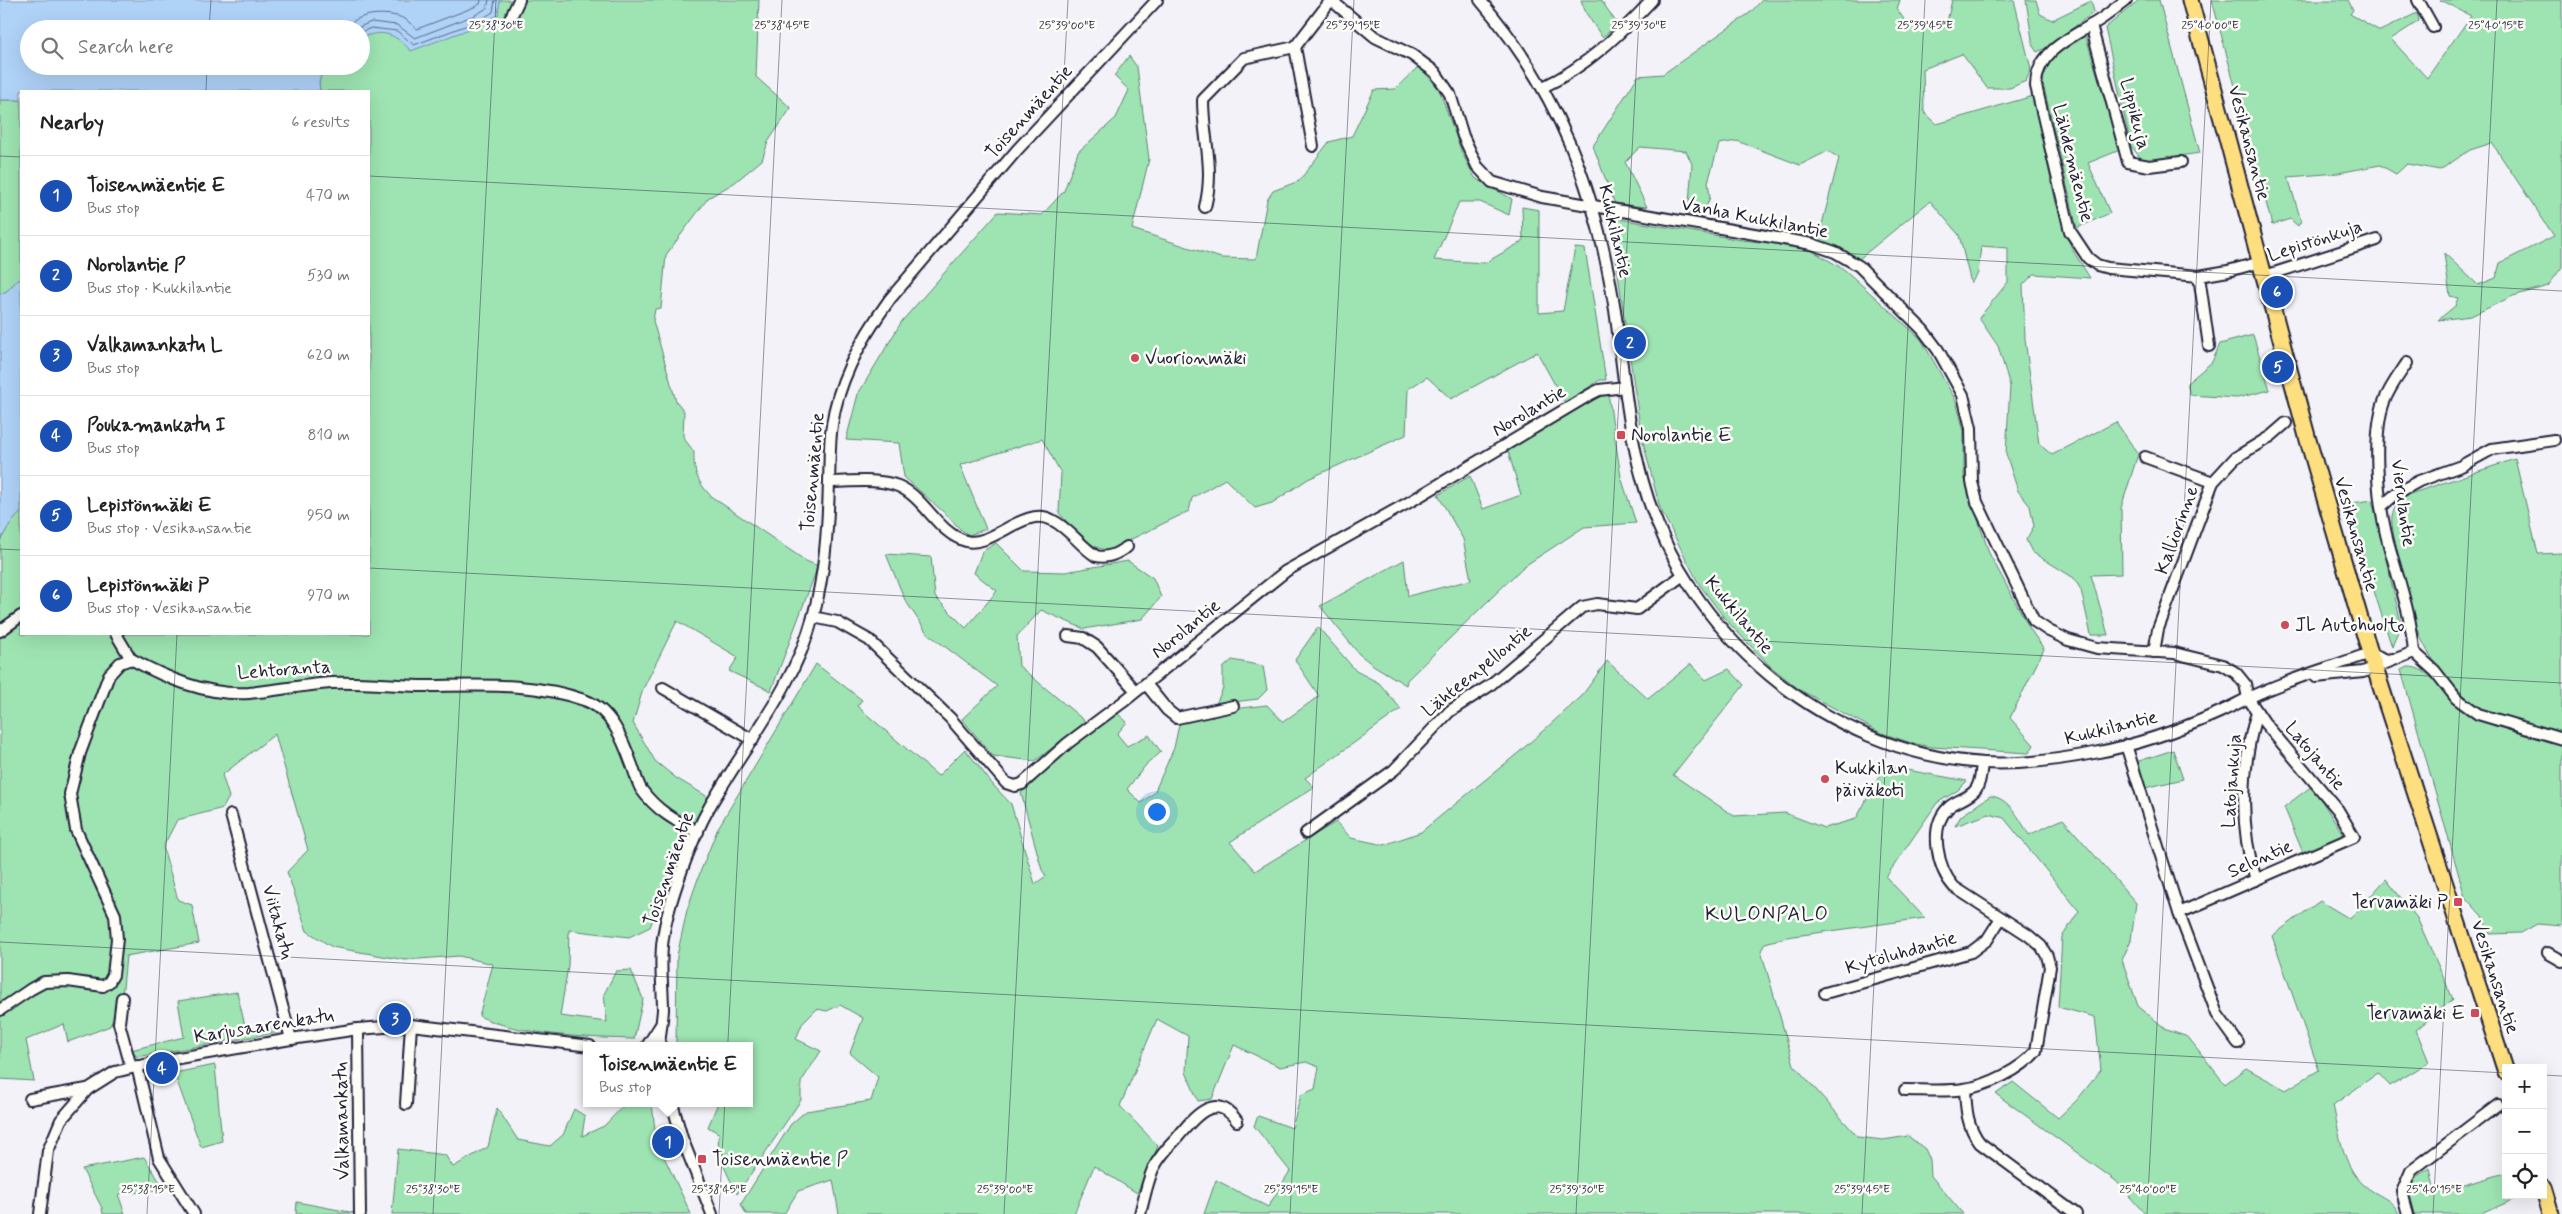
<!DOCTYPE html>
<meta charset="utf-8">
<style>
body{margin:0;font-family:Mynerve,sans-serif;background:#f6f6f6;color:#222}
.controls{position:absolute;right:15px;bottom:15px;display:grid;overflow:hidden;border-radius:0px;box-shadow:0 5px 20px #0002}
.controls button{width:45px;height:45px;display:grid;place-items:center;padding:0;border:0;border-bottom:1px solid #e0e0e0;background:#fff;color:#222;font:25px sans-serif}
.you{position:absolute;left:1156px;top:811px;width:18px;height:18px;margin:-12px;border:4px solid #fff;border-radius:50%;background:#1a73e8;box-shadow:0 0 0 8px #1a73e833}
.badge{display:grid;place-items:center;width:32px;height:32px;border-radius:50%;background:#b45309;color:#fff;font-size:16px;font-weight:700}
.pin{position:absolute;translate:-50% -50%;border:2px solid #fff;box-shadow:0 1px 5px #0006}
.popup{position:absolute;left:583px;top:1042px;width:170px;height:65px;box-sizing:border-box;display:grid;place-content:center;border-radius:0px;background:#fff;filter:drop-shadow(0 1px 4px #0005);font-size:16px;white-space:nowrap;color:#767676}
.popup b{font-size:19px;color:#222}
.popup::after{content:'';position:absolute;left:50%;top:100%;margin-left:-10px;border:10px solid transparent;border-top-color:#fff}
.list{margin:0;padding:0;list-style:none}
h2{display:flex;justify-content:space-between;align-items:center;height:65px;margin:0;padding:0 20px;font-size:21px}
h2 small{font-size:16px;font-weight:400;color:#767676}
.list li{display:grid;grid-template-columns:32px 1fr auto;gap:15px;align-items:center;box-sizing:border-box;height:80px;padding:0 20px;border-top:1px solid #e0e0e0}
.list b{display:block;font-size:19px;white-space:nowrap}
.list p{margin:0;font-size:16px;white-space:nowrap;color:#767676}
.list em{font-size:16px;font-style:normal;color:#767676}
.icon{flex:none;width:28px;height:28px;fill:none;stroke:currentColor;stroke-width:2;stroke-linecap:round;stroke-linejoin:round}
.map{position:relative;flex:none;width:2562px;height:1214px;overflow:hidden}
.search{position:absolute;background:#fff;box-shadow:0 5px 20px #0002;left:20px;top:20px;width:350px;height:55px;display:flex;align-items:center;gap:12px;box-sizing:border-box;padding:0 18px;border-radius:28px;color:#767676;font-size:19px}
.panel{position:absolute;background:#fff;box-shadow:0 5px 20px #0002;left:20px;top:90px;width:350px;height:545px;border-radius:0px}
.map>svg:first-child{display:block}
.green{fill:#9ee4b2;stroke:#608376}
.water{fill:#afd2f7;stroke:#778cac}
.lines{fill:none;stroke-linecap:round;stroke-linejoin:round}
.shore{stroke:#5a6886;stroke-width:1}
.minor-casing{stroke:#22223b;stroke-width:14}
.highway-casing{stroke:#22223b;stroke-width:19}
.minor{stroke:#fdfcf7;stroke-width:10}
.highway{stroke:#fddf80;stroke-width:15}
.ticks{fill:none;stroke:#22223b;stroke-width:1;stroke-opacity:0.45}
.poi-dot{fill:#d1495b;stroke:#fdfcf7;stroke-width:2}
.labels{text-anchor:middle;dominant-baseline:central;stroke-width:5;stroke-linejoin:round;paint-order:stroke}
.street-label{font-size:19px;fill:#22223b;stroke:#fdfcf7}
.poi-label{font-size:19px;fill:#22223b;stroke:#fdfcf7;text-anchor:start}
.neighbourhood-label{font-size:20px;letter-spacing:1px;fill:#22223b;stroke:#fdfcf7}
.ticks-label{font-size:12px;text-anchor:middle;fill:#22223b;stroke:#fdfcf7;stroke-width:5;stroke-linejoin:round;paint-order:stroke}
</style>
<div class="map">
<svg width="2562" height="1214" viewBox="0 0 2562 1214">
<rect width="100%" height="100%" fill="#f2f2f8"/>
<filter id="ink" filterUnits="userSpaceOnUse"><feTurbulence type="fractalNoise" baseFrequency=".02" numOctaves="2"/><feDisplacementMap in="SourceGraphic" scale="10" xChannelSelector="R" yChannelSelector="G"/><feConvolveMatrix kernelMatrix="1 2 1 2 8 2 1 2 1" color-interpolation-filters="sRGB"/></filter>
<g filter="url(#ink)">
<g class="green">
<path d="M396,0H759L756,77L791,108L768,142L762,160L734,183L708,198L666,255L661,308L655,309L653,321L676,401L684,411L683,437L694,452C693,472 698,483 712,497L806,561L818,566L771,691L729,671L738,657L677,621L643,689L633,723L655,761L676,778L708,797L680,848L650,927L629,937L569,930L568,966L560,1016L607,1022L604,994L616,971L631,970L643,999L634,1039C590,1038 517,1035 479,1016L493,964L459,956L405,960L332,947L307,931L287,872L308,850L275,734L222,775L229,797L223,808L177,820L163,847L178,900L192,905L199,943L126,956L122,998L110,1026L68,1042L64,1024L26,1040L34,1081L0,1079V541L10,524L21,494V634H369V91H320L319,82L324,66H361V35Z"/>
<polygon points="1581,0 1601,0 1618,25 1602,37 1586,13"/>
<polygon points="1762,0 1900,0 1897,9 1905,21 1935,27 1947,22 1952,0 2014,0 2031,69 2026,81 2010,88 1987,88 1962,54 1923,69 1924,112 1937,124 2033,96 2056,203 2072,249 2090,278 2034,274 2023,285 2025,339 2039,444 2052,455 2116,422 2138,454 2121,508 2122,574 2091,575 2108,635 2091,635 2081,590 2074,578 2032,552 2026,540 2034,526 2030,506 2018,491 2006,454 2010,386 1998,346 1979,318 2008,282 2008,248 1981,246 1978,273 1971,283 1959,235 1930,201 1859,259 1818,240 1839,158 1828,151 1800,165 1737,141 1719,144 1708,182 1710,197 1702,218 1688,216 1692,164 1686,151 1640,147 1625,162 1647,207 1615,204 1593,146 1638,76 1663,74 1751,12"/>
<polygon points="2026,0 2036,0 2040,14 2052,20 2091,1 2094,12 2048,47 2037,52 2033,46"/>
<polygon points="2139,0 2159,0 2200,153 2143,161 2131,146 2105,28"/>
<polygon points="2212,0 2348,0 2353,10 2350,14 2380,31 2417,13 2419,21 2391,39 2427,78 2471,16 2440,0 2562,0 2562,267 2548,286 2513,296 2471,316 2438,320 2455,306 2458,298 2450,296 2444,253 2478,285 2496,278 2500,263 2554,236 2492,143 2470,150 2440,170 2407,164 2396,174 2380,165 2338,173 2288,177 2301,221 2298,226 2290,219 2272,225"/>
<path d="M2085,34L2120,150L2088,163L2110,213L2077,228L2043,84C2042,62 2068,44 2085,34Z"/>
<path d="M1129,56L1137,67L1149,159L1132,229L1221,258L1256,259L1267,200L1273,191L1299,181L1329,142L1352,136L1374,90L1395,89L1419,66L1439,89L1462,153L1475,178L1512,199L1509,215L1480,202H1459L1434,260L1485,263L1523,241L1522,207L1539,210V313L1563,311L1575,248L1585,249L1606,380H1600L1565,403L1537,352L1451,399L1427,377L1408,389L1406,435L1308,479L1272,503L1255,508L1225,479L1192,498L1189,511L1109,550C1089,550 1072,527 1059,513L1061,473L1042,439L960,465L986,529L969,535L960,529L948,516L904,477L899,443L846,440L858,394L902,321L998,212L1042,215L1064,191L1078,152L1116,118L1129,90L1114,76Z"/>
<path d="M0,100H21V279C11,282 12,291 0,294Z"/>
<polygon points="1619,219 1742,240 1806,247 1845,270 1921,339 1956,401 1964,431 1964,477 1989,553 2030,629 2044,649 2010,718 2034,745 2029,753 1932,747 1911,743 1879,732 1800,690 1770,666 1726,620 1699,584 1660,508 1641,434 1618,274 1613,232"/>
<polygon points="2253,335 2270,390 2237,398 2190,395 2187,383 2212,362 2220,344"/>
<polygon points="1608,393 1621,477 1636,523 1584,527 1523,567 1407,680 1406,685 1373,665 1359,654 1320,606 1404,560 1408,596 1471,580 1463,539 1438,495 1470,476 1483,509 1521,495 1508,451 1594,399"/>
<path d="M2515,459L2538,554L2562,553V733C2535,726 2502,722 2479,707C2457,692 2431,662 2421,638C2414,621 2389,530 2392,516C2394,506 2401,501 2407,495Z"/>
<polygon points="2372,500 2401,623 2392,647 2346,504"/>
<polygon points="996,543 1024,571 1065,572 1128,561 1153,578 1161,597 1142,619 1084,629 1041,610 1017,636 1019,666 1086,722 1035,761 993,756 962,719 997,686 927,633 905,600 886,554 931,557 935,597 966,628 997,591 974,573 982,552"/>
<path d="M1318,627L1356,671L1379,683L1401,709L1305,778L1314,787L1230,842L1255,871L1336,822L1351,838L1384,845L1421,832L1517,754L1581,697L1607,661L1648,699L1691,664L1706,680L1729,669L1744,685L1673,775L1734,816L1785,813L1824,828L1856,819L1885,766L1967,781L1958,790L1937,803L1886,877L1925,918L1787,937L1765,943L1761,951L1794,1065L1858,1137L1883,1140L1908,1136L1925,1149L1930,1160L1931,1176L1963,1214H1204L1216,1180L1268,1207L1290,1171L1254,1126L1258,1116L1292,1128L1301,1095L1315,1089L1319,1067L1306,1062L1280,1067L1234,1045L1212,1099L1198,1101L1186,1072L1188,1036L1157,1019L1120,1106L1158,1146L1137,1193L1094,1166L1074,1214H839L833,1180L798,1191L784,1214H746L741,1204L791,1124L806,1111L871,1101L878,1077L850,1053L863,1018L840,1005L827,1011L817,1009L802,1024L796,1039L821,1051L801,1082V1100L737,1194C730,1178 713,1151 720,1134L708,1127L718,1103H749V1046H676L677,956L687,910L701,870L718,828L816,664L862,700L857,706L938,776L965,749L994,786L1011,804L1035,884L1046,876L1042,870L1021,793L1067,751L1117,713L1127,722L1117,734L1127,746L1149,735L1161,752L1145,766L1127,789L1141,803L1154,793L1174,748L1180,720L1233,709L1267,705L1283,722L1319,696L1295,660Z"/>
<polygon points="1232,660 1263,666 1267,690 1258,699 1216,704 1223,688 1223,668"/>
<path d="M2407,667C2431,666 2443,695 2460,708C2488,729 2528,734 2562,744V926L2537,924L2521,933L2490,934L2482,916L2465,897L2401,670Z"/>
<polygon points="2173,750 2183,779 2145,788 2136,762"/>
<polygon points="2312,786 2345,837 2304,855 2284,807"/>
<path d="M1990,796C2009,797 2020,820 2029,835L2063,819L2136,903L2131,940L2122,960L2138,1006L2167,1030L2188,1037L2225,1084L2246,1068L2286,1090L2319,1070L2272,936L2320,901L2350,919L2386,879L2417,918L2453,999L2416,1030L2429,1062L2390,1086L2378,1073L2333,1105C2339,1131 2342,1166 2364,1185C2376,1196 2393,1198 2399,1214H2145L2116,1181L1996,1094L2013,1082L2058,1118L2077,1100L2101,1070L2095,1017L2058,1007L2062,937L2079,911L2004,818L1989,814L1955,826L1961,816Z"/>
<polygon points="237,992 246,1030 278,1026 280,1032 137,1057 131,1050 184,1037 178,1001"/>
<polygon points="215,1065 222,1141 201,1147 174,1073"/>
<polygon points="626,1103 652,1103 656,1140 691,1214 392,1214 398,1149 445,1155 453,1167 488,1147 497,1108 518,1140 550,1146 563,1135 574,1109 585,1116 582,1136 604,1126"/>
<polygon points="144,1157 165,1190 118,1194 125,1214 103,1214 102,1208 82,1169"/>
<polygon points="2430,1168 2435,1193 2506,1173 2506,1195 2516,1195 2517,1198 2481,1214 2415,1214 2408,1188 2412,1179"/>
<polygon points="297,1202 355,1213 296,1214"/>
</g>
<g class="water">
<path d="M0,0H500L498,15L480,25L411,51C396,35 384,28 361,38V29H29V66H324L319,82L320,91H21V100H0Z"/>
<path d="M21,279V512L10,524L0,541V294C12,291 11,282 21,279Z"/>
</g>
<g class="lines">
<g class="shore">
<path d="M345,29C356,12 388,11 405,19C409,22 413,26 417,29L472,8L480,4L481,0"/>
<polyline points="355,29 371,22 397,25 415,38 475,15 487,8 489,0"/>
<polyline points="361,32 371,28 397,31 414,45 478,21 493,12 495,0"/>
</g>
<g class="minor-casing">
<g id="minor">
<polyline points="1331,0 1375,37 1412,55 1435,72 1450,94 1463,136 1477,166 1492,182 1542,197 1812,244 1835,252 1859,266 1923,330 1938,350 1963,395 1971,428 1972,482 1977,502 2034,621 2049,631 2068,640 2097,648 2174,653 2223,665 2236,673 2245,684 2248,698 2264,722 2338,810 2354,837 2179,913"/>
<path d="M1480,0C1559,92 1596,190 1615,310C1623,367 1627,426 1643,482C1685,634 1825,752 1983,763C2019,765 2058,760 2094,753C2137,745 2180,730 2220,712C2235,705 2249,697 2264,691C2299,676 2335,666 2370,653L2387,660L2393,659"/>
<path d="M2126,0C2118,6 2110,13 2101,19C2076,36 2036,49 2036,86L2070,231L2088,258L2097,265L2108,268L2199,276L2228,271L2261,262"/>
<polyline points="2418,0 2433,27"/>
<polyline points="510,19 519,0"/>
<polyline points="2091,25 2128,162 2149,166 2181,162"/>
<polyline points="1295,47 1313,146"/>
<path d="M1543,87C1586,67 1620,34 1652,0"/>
<path d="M1205,207C1215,168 1203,138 1203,100L1244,58L1295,47L1331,0"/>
<polyline points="2199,276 2209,346"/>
<polyline points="2265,276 2377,240"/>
<path d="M2407,363C2399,375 2389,388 2384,402C2372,435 2378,500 2386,534C2396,574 2411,611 2414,652"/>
<polyline points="2145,457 2213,482"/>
<path d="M829,482C850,482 878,478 898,486C925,497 937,533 966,541C992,548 1025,505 1052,520C1069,528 1080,546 1096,556C1109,559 1117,553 1127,547"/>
<polyline points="2382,506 2397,493 2419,481 2461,466 2492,449 2554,440"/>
<polyline points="813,617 837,622 869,640 950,718 1006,783 1015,786 1022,784 1068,743 1123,702 1286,571 1413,500 1591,394 1599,390 1625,387"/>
<polyline points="0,631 21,616"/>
<polyline points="116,634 131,659"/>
<polyline points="1068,636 1083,638 1097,647 1136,691"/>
<polyline points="2154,652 2158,629 2213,482 2235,458 2271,436 2286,423"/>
<polyline points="2414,652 2435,671 2456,698 2478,714 2562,739"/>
<polyline points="2316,677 2363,672 2414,652"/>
<polyline points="1146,684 1167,710 1177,718 1233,706"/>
<polyline points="663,688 753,740"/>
<polyline points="2126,745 2179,913 2217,1014 2238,1043"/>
<polyline points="231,815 291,1039"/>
<polyline points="1306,833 1394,770 1450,711 1489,686 1582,607 1597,604 1637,609 1683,575"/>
<path d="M2256,880C2239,827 2241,766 2257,712"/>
<polyline points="2548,953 2562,961"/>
<polyline points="1825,993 1971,952 1987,940 2001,918"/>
<polyline points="122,998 119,1023 131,1067"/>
<path d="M0,1010L31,989L44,982L68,981L103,986L109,982L113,975L117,939L115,915L76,830L70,794L80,753L109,675L120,663L131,659C166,678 207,696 249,693C277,690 304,685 332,683C361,682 390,685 419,686C474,686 531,681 584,700C611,709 623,740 632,765C635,773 637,782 641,789C656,810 675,821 698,832"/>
<polyline points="358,1029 360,1214"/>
<polyline points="647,1046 660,1026"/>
<path d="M659,1046C660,1034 662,1022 663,1010C663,986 659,962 663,938C668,902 692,838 710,806C746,744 794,687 813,617C825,573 828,527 829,481C830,463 829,444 832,425C838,380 863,336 890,299L1017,150L1157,0"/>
<polyline points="137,1066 159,1158 194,1214"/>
<path d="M1965,1089C1966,1110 1967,1126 1980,1143L2076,1214"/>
<path d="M1905,1090C1924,1090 1946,1092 1964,1089C1987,1086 2022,1069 2036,1051L2050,967L2047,956L2041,946L2028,935L1954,887C1938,869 1928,828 1948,808C1956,800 1969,799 1976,789C1981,782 1981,771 1982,763"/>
<polyline points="30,1099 87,1089"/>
<polyline points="672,1103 682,1138 712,1214"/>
<polyline points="406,1104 411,1025"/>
<polyline points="40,1214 48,1151 61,1120 88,1089 115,1072 161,1061 291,1039 358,1029 411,1025 590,1046"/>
<path d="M1140,1214C1144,1199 1147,1183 1153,1169C1159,1157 1168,1147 1177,1138C1193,1118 1215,1090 1237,1121"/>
<polyline points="2408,1214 2402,1192 2411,1171 2498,1105"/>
</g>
</g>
<g class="highway-casing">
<g id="highway">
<polyline points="2190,0 2308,440 2370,653 2506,1072"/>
<polyline points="2543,1187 2551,1214"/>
</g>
</g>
<use href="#minor" class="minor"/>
<use href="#highway" class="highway"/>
</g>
</g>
<path class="ticks" d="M209,29L211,0M206,91L207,66M0,156L21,157M369,176L2562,291M0,549L21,550M369,568L2562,683M0,942L2506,1073M2543,1075L2562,1076M147,1214L177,634M433,1214L496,0M719,1214L782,0M1004,1214L1068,0M1290,1214L1354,0M1576,1214L1640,0M1862,1214L1925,0M2147,1214L2211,0M2433,1214L2497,0"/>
<g class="poi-dot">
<circle cx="1135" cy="358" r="5"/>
<rect x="1616" y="430" width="10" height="10" rx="2.5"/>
<circle cx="2285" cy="625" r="5"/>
<circle cx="1825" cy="779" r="5"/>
<rect x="2453" y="897" width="10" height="10" rx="2.5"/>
<rect x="2470" y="1008" width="10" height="10" rx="2.5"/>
<rect x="697" y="1154" width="10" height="10" rx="2.5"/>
</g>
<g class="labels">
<g class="street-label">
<text transform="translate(1029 112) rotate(-48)">Toisenmäentie</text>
<text transform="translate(2135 114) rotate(75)">Lippikuja</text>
<text transform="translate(2249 143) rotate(75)">Vesikansantie</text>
<text transform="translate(2073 163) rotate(76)">Lähdemäentie</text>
<text transform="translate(1755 218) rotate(11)">Vanha Kukkilantie</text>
<text transform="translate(1615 231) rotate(77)">Kukkilantie</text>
<text transform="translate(2315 241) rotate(-18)">Lepistönkuja</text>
<text transform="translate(1529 411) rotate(-31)">Norolantie</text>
<text transform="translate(813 472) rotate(-85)">Toisenmäentie</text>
<text transform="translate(2403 503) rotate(82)">Vierulantie</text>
<text transform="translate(2177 530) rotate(-70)">Kalliorinne</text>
<text transform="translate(2356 534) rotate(74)">Vesikansantie</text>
<text transform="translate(1739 615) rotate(50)">Kukkilantie</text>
<text transform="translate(1186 629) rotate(-39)">Norolantie</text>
<text transform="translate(284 670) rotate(-4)">Lehtoranta</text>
<text transform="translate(1477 671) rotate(-39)">Lähteenpellontie</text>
<text transform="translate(2111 728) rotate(-14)">Kukkilantie</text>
<text transform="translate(2315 756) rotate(50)">Latojantie</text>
<text transform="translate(2232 781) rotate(-86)">Latojankuja</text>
<text transform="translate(2260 859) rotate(-24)">Selontie</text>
<text transform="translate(669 869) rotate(-71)">Toisenmäentie</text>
<text transform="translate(278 922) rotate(75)">Viitakatu</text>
<text transform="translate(1901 953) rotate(-16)">Kytöluhdantie</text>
<text transform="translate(2495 977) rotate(72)">Vesikansantie</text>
<text transform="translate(264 1026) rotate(-9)">Karjusaarenkatu</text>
<text transform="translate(342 1121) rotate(-91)">Valkamankatu</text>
</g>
<g class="poi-label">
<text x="1145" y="358">Vuorionmäki</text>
<text x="1631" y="435">Norolantie E</text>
<text x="2295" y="625">JL Autohuolto</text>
<text x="1835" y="768">Kukkilan<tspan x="1835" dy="22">päiväkoti</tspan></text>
<text x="2448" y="902" text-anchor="end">Tervamäki P</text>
<text x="2465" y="1013" text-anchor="end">Tervamäki E</text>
<text x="712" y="1159">Toisenmäentie P</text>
</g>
<g class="neighbourhood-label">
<text x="1767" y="914">KULONPALO</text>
</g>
</g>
<g class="ticks-label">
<text x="496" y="29">25°38'30"E</text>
<text x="782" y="29">25°38'45"E</text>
<text x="1067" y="29">25°39'00"E</text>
<text x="1353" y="29">25°39'15"E</text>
<text x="1639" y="29">25°39'30"E</text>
<text x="1925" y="29">25°39'45"E</text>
<text x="2210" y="29">25°40'00"E</text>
<text x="2496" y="29">25°40'15"E</text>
<text x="148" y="1193">25°38'15"E</text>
<text x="433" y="1193">25°38'30"E</text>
<text x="719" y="1193">25°38'45"E</text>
<text x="1005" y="1193">25°39'00"E</text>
<text x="1291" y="1193">25°39'15"E</text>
<text x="1577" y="1193">25°39'30"E</text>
<text x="1862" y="1193">25°39'45"E</text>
<text x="2148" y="1193">25°40'00"E</text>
<text x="2434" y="1193">25°40'15"E</text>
</g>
</svg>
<div class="controls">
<button>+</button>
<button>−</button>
<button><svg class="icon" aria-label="locate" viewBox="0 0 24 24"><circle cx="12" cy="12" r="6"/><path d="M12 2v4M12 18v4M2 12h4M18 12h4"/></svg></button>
</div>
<div class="you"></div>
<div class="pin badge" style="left:668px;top:1142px;background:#1a4fb4">1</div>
<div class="popup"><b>Toisenmäentie E</b>Bus stop</div>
<div class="pin badge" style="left:1630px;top:343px;background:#1a4fb4">2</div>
<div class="pin badge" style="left:395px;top:1019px;background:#1a4fb4">3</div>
<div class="pin badge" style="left:162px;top:1068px;background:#1a4fb4">4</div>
<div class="pin badge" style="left:2278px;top:367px;background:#1a4fb4">5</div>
<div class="pin badge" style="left:2277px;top:292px;background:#1a4fb4">6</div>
<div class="search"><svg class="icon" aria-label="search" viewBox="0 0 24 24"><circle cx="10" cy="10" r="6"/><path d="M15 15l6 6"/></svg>Search here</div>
<section class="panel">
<h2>Nearby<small>6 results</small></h2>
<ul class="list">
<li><span class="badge" style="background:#1a4fb4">1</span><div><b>Toisenmäentie E</b><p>Bus stop</p></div><em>470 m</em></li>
<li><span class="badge" style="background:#1a4fb4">2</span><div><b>Norolantie P</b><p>Bus stop · Kukkilantie</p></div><em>530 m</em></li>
<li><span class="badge" style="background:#1a4fb4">3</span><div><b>Valkamankatu L</b><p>Bus stop</p></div><em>620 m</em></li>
<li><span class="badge" style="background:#1a4fb4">4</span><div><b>Poukamankatu I</b><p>Bus stop</p></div><em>810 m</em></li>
<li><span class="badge" style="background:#1a4fb4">5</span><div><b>Lepistönmäki E</b><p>Bus stop · Vesikansantie</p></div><em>950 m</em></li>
<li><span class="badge" style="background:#1a4fb4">6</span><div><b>Lepistönmäki P</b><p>Bus stop · Vesikansantie</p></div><em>970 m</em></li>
</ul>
</section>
</div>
